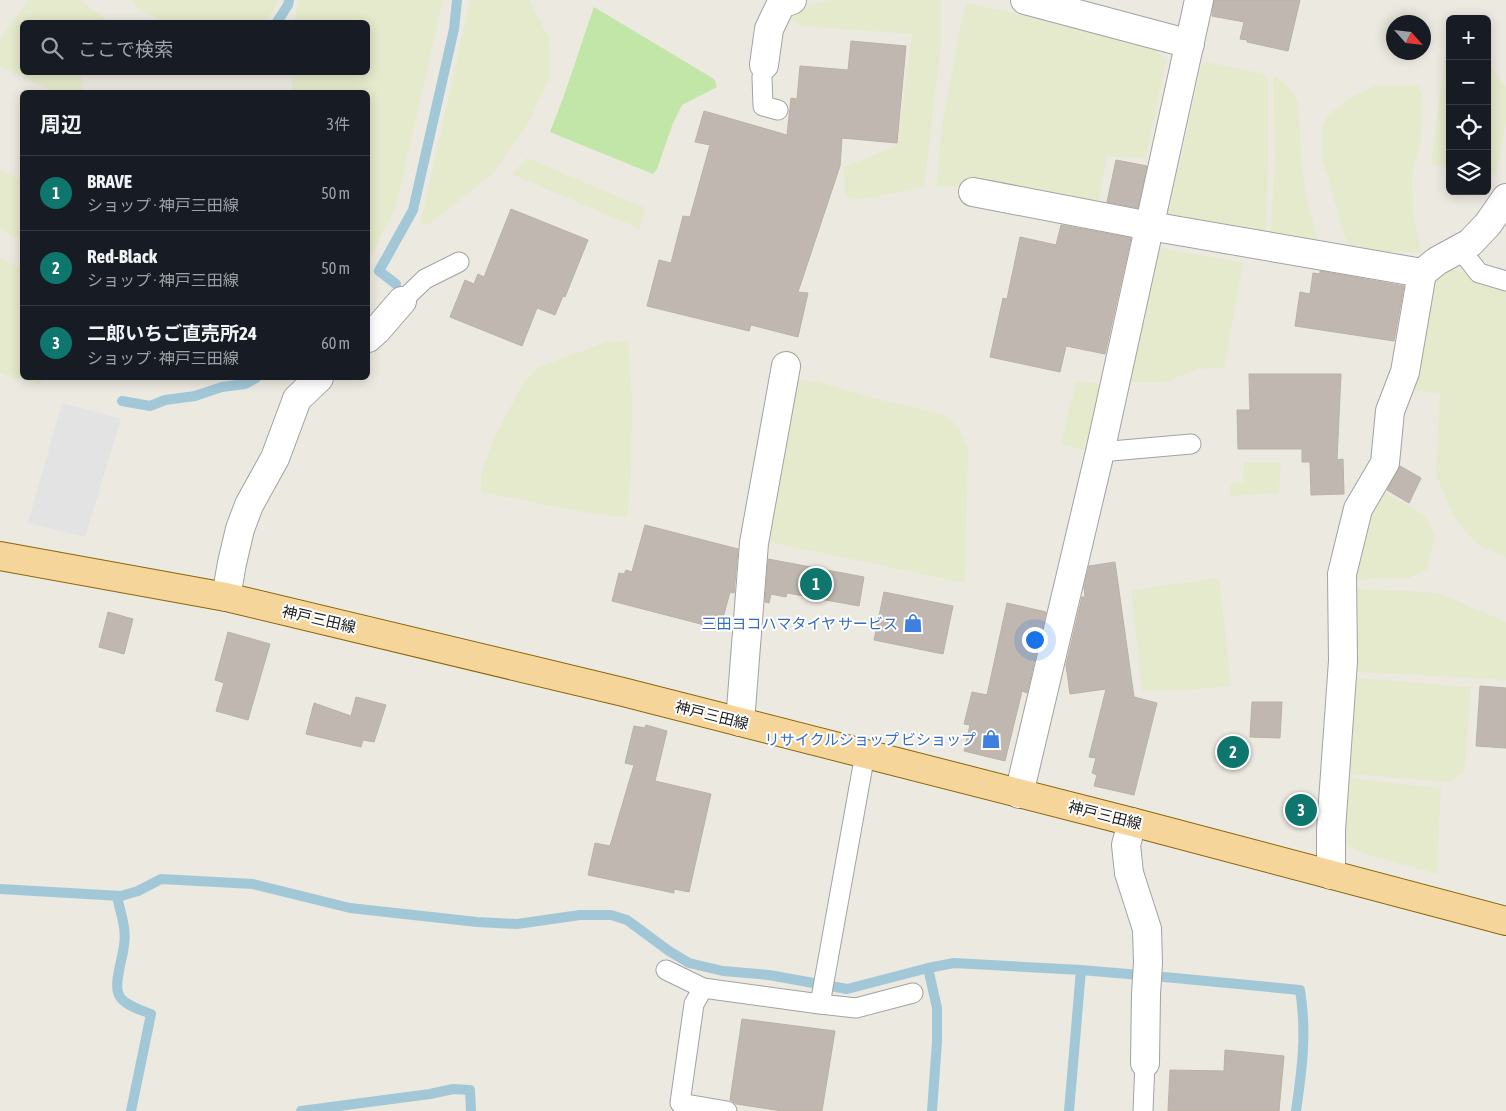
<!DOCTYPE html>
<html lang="ja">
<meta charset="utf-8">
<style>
body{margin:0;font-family:"Asap Condensed","Noto Sans JP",sans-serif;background:#242831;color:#f1f3f6}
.controls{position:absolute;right:15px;top:15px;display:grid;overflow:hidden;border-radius:8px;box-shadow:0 2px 12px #0003}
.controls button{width:45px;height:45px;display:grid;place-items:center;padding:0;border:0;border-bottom:1px solid #363941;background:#171b24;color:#f1f3f6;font:25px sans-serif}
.compass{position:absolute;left:1386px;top:15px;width:45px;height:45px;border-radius:50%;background:#171b24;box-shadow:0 2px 12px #0003;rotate:117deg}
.you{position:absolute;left:1034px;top:639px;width:18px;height:18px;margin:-12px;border:4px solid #fff;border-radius:50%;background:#1a73e8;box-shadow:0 0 0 8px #1a73e833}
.badge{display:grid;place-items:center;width:32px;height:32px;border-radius:50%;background:#0f766e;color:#fff;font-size:16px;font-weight:700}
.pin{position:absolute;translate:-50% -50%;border:2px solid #fff;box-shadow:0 1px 5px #0006}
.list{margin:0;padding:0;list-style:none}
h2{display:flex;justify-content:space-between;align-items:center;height:65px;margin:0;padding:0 20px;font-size:21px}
h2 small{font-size:16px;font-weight:400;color:#9ea1a6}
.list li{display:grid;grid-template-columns:32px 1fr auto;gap:15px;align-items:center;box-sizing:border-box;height:75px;padding:0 20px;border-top:1px solid #363941}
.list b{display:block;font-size:19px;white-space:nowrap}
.list p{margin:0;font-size:16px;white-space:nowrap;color:#9ea1a6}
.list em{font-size:16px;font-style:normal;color:#9ea1a6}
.icon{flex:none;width:28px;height:28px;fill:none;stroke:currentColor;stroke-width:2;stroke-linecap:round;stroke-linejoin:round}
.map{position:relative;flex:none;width:1506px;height:1111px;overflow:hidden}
.search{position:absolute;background:#171b24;box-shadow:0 2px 12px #0003;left:20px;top:20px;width:350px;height:55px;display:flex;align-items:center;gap:12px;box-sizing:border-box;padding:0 18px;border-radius:8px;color:#9ea1a6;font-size:19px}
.panel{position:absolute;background:#171b24;box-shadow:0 2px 12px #0003;left:20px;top:90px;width:350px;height:290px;border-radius:8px}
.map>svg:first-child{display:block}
.farmland{fill:#e6eacc}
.grass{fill:#c2e5a8}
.parking{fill:#e3e3e3}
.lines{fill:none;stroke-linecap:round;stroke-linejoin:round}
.stream{stroke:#a2c8d8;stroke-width:10}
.building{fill:#c0b8b0;stroke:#bcb0a4}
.service-casing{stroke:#a2a2a2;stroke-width:21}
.minor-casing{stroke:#a2a2a2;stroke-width:30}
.primary-casing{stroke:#8a6707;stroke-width:30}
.service{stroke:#fff;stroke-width:19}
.minor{stroke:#fff;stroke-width:28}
.primary{stroke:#f6d59b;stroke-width:28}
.labels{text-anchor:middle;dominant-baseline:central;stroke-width:4;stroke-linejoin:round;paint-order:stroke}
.street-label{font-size:15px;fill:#1b1b1b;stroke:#fff}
.shop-label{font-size:15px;fill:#366cbe;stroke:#fff;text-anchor:end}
</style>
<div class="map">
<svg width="1506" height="1111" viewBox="0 0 1506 1111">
<rect width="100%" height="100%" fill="#ece9e0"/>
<g class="farmland">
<polygon points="28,0 80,0 106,19 104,22 22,22 22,72 81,73 83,92 54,92 0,66 0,39"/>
<polygon points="133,0 278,0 276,6 265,22 164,22 136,8"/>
<polygon points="299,0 443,0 396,206 368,262 368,92 293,92 291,73 368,72 368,22 294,22"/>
<polygon points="470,0 529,0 549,38 550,77 526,127 491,175 428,225 420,224"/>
<polygon points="831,0 941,0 941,43 924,187 875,197 852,199 845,195 844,167 897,146 912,34 802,26 792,21 794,9"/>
<polygon points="966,3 1042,19 1156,50 1166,60 1146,158 1107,156 1097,208 970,187 936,186 943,119 961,23"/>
<polygon points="1447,49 1450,49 1450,168 1431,165 1443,67"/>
<polygon points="1206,62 1265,74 1268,84 1268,154 1266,233 1164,216 1175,170 1179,168 1201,66"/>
<polygon points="1487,63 1506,87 1506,121 1496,175 1487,174"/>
<polygon points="1273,76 1285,83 1298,102 1301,154 1306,197 1320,246 1270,234 1275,159"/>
<polygon points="1417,85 1422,93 1421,140 1412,176 1413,212 1421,252 1381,252 1355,249 1346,240 1322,158 1322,127 1329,114 1353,96 1376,86"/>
<polygon points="527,158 645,208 640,229 512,174"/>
<polygon points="0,170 22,180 22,240 0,230"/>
<polygon points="1156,247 1243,263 1224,368 1198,369 1165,382 1125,382"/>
<polygon points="0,258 7,262 22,268 22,378 44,378 40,384 12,377 0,372"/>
<polygon points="1448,269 1460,271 1487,284 1506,290 1506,557 1481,547 1469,535 1454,516 1436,475 1440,393 1406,390 1426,286"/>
<polygon points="628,340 632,400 631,473 627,517 594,514 481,492 481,475 493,440 523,383 538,367 607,342"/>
<polygon points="799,380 816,381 869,397 946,415 960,429 968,450 965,583 765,541 793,384"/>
<polygon points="1076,381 1103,384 1088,451 1061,444"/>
<polygon points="1244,462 1281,462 1279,493 1230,496 1231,483 1243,483"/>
<polygon points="1378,489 1424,515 1435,535 1427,569 1409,578 1349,580"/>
<polygon points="1219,578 1231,686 1176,691 1142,691 1131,590"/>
<polygon points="1349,588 1426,592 1444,595 1506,622 1506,680 1346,671"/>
<polygon points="1345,677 1471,687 1464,773 1448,782 1338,773"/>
<polygon points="1339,777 1441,788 1437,874 1369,855 1336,842"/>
</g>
<path class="grass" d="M594,7L714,79L717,87L682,105L673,123L657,169L653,174L550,132C567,91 579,49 594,7Z"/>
<polygon class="parking" points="62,403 121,419 85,537 28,523"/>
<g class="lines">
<g class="stream">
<polyline points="277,22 288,5 289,0"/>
<polyline points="396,284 379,271 413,210 454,29 457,0"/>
<polyline points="122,401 150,406 165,400 195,396 222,387 245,384 256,378"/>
<path d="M0,889L121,896L138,891L161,879L253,884L350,908L477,922L517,924L580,915H611L627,920L669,951L689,963L723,971L769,975L847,989L928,968L954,963L1081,970L1175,978L1300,990C1307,1032 1302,1070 1296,1111"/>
<path d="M117,896C120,912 127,929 124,945C123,958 113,984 119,995C123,1005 142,1010 151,1014L131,1111"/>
<polyline points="928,968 937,1008 937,1042 932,1111"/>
<polyline points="301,1111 430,1094 453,1089 470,1090 471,1111"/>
<polyline points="1069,1111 1081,970"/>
</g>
</g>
<g class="building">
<polygon points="1214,0 1300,0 1288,51 1247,42 1247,40 1240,39 1244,22 1212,16"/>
<polygon points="851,41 906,46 897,143 842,138 840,166 798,292 808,293 798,337 751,325 749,331 647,306 659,260 671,263 683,216 690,217 710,145 695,142 704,111 787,135 791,98 797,99 800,66 848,70"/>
<polygon points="1116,160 1147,166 1138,208 1107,202"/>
<polygon points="511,209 588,240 565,297 563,296 555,315 537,308 522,346 450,317 465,280 474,284 478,274 484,277"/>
<polygon points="1061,225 1131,238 1105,354 1066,346 1060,372 990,357 1003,298 1007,299 1020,237 1056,245"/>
<polygon points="1320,271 1404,286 1394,341 1295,326 1300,292 1310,294 1313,273 1320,274"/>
<polygon points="1249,374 1341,374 1337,460 1343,459 1344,494 1311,495 1310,462 1302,462 1302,449 1238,449 1237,410 1250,410"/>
<polygon points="1400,466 1421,478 1409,503 1387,490"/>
<polygon points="645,525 738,549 734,593 730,592 720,629 612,601 619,573 624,574 626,570 632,572"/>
<polygon points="768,559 864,577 859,606 787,593 786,597 771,594 769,603 765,602"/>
<polygon points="1115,562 1134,697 1157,703 1134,795 1094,786 1097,775 1092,773 1096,758 1089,757 1106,689 1070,694 1066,665 1082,597 1085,597 1084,587 1089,566"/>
<polygon points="884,592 953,606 943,654 874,640"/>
<polygon points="1007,603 1046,612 1027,693 1022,691 1005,761 964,751 970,725 964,724 972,692 987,695"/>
<polygon points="108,612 133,619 124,654 99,647"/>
<polygon points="228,632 270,644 248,720 216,711 224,683 215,680"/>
<polygon points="1480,686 1506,688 1506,748 1476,746"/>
<polygon points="356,697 386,705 374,742 363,740 361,747 306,734 314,703 351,716"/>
<polygon points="1252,702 1282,702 1280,738 1250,737"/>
<polygon points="646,725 667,731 655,781 711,794 689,892 674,889 674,893 588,875 595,843 610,846 634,765 625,763 634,726 645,728"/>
<polygon points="742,1019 835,1031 822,1111 782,1111 736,1104 730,1100"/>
<polygon points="1225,1050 1284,1056 1279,1111 1168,1111 1170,1070 1224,1071"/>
</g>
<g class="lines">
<g class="service-casing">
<g id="service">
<polyline points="764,65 762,77 763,106 778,110"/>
<polyline points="1460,249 1479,273 1506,281"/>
<polyline points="402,301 425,279 459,262"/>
<polyline points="1100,452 1191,444"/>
<polyline points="666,970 703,988 820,1004 865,754"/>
<polyline points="703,988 694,1004 680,1103 727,1111"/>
<polyline points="820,1004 856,1008 913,993"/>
<polyline points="1143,1111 1145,1063"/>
</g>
</g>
<g class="minor-casing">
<g id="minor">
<polyline points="1025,0 1190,44"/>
<polyline points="764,65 769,29 781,4 792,0"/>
<polyline points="973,192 1150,226 1422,273 1437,261 1470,243 1488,224 1506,198"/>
<polyline points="368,338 377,330 402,301"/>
<polyline points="226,597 232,563 240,529 249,505 275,458 297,399 319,378"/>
<polyline points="740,722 754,543 786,366"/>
<polyline points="1019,794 1100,452 1199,0"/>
<polyline points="1132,822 1126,845 1129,873 1147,929 1148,963 1146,994 1145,1063"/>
<polyline points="1331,875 1331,830 1343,661 1342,574 1358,509 1385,463 1390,411 1405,372 1422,273"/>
</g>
</g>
<g class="primary-casing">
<polyline id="primary" points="0,556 226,597 623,692 1132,822 1506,921"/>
</g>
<use href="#service" class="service"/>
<use href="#minor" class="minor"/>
<use href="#primary" class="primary"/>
</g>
<defs>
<g id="shop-bare" transform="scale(1.5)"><path d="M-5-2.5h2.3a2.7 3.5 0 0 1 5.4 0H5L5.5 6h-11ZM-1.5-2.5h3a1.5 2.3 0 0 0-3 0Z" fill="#3f7fe0" stroke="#fff" stroke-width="2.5" paint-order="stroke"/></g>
</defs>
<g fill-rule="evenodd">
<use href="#shop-bare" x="913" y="623"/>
<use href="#shop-bare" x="991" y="739"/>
</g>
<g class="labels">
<g class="street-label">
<text transform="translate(319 619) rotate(13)">神戸三田線</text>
<text transform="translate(712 715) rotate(14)">神戸三田線</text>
<text transform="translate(1105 815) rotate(14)">神戸三田線</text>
</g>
<g class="shop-label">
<text x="898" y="623">三田ヨコハマタイヤ サービス</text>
<text x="976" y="739">リサイクルショップ ビショップ</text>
</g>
</g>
</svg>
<div class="controls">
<button>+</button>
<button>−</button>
<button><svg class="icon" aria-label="locate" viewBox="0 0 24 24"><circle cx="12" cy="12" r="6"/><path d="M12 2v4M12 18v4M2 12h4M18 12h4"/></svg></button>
<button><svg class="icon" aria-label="layers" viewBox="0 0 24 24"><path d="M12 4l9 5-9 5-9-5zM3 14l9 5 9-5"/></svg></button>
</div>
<svg class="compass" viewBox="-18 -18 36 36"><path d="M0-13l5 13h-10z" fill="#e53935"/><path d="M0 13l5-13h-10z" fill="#9ea1a6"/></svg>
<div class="you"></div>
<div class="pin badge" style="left:816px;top:584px">1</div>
<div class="pin badge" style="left:1233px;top:752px">2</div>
<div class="pin badge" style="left:1301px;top:810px">3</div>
<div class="search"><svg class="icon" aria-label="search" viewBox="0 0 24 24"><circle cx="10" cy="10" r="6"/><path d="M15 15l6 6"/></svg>ここで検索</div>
<section class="panel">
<h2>周辺<small>3件</small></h2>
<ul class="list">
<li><span class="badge">1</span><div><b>BRAVE</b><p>ショップ · 神戸三田線</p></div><em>50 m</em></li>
<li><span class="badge">2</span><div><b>Red-Black</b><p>ショップ · 神戸三田線</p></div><em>50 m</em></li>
<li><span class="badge">3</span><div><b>二郎いちご直売所24</b><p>ショップ · 神戸三田線</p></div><em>60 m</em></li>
</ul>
</section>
</div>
